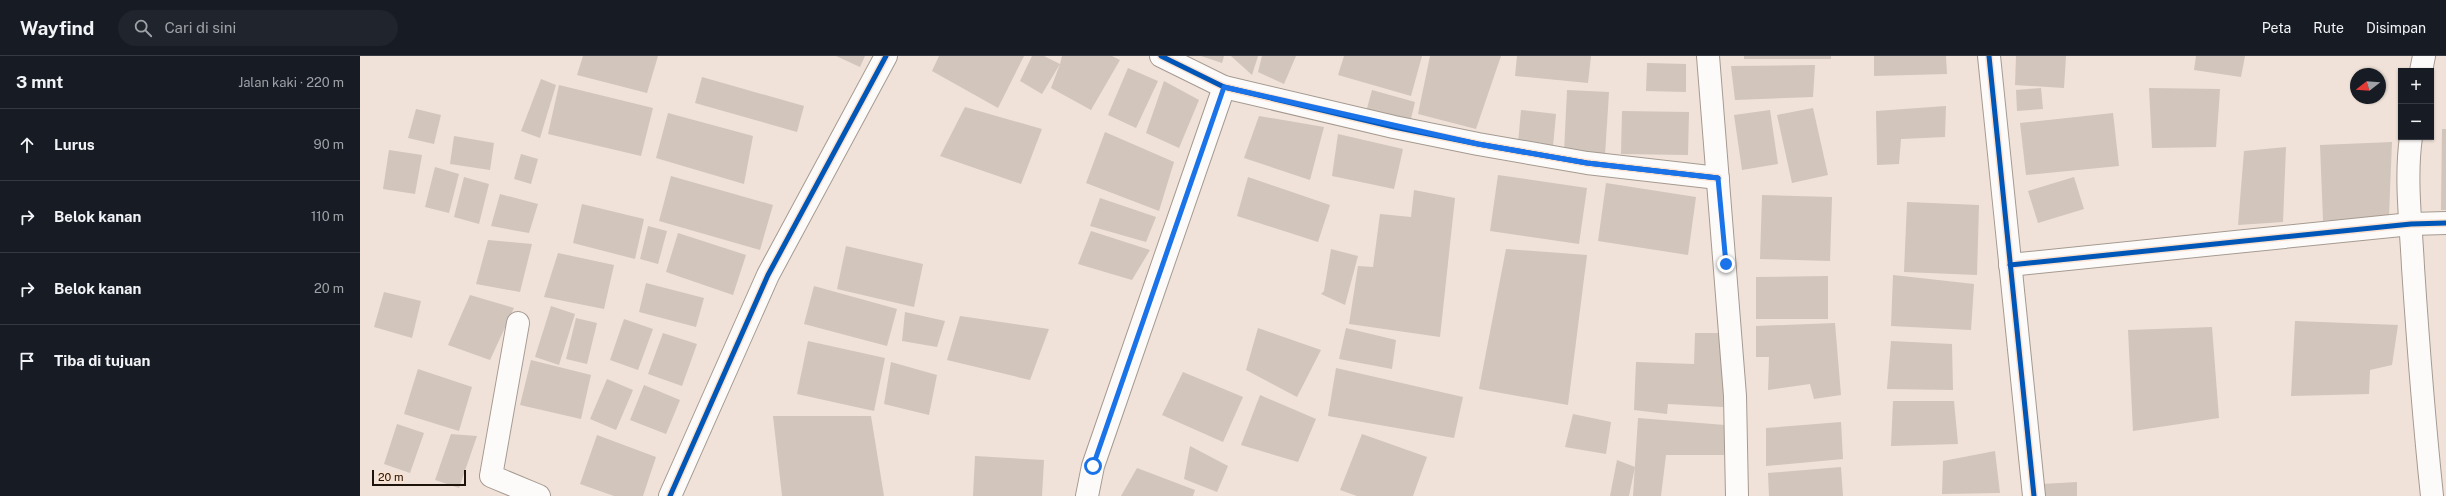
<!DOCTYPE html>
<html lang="id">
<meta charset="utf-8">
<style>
body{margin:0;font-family:"Public Sans",sans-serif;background:#20242c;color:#f1f3f6}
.controls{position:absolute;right:12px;top:12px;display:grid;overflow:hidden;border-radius:0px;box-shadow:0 1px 3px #0004}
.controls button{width:36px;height:36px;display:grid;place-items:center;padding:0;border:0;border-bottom:1px solid #363941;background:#171b24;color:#f1f3f6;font:20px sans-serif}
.compass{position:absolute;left:1990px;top:12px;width:36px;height:36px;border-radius:50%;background:#171b24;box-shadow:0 1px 3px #0004;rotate:253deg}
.scale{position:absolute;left:12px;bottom:10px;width:94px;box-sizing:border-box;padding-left:4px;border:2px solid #1e130b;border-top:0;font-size:11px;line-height:14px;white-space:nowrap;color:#1e130b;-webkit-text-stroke:3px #fbe1ce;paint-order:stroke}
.stop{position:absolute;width:12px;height:12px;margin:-9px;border:3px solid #1a73e8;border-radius:50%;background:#fff}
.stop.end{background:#1a73e8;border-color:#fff;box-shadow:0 1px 4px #0008}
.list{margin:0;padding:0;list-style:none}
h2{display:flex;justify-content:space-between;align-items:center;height:52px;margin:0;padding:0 16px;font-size:17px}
h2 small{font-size:13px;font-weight:400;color:#9ea1a6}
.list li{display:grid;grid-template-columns:26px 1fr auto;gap:12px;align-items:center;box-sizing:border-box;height:72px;padding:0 16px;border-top:1px solid #363941}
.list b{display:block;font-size:15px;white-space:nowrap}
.list em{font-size:13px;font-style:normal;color:#9ea1a6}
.icon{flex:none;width:22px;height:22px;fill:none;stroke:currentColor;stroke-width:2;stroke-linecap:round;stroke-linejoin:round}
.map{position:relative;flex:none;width:2086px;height:440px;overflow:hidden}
header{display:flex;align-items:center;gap:24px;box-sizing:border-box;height:56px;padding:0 20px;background:#171b24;border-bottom:1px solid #363941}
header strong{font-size:19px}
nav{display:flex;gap:22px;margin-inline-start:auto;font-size:14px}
.search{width:280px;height:36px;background:#20242c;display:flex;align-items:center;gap:10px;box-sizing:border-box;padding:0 14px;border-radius:22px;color:#9ea1a6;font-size:15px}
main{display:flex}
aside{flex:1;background:#171b24}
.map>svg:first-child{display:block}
.building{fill:#d1c5bc}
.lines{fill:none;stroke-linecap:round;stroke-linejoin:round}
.street-casing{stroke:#a59a91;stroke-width:24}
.street{stroke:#fdfbf9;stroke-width:22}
.cycleway-casing{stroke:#fbe1ce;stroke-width:8}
.cycleway{stroke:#0057b8;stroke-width:5}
.route{stroke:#1a73e8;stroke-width:5}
</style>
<header>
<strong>Wayfind</strong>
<div class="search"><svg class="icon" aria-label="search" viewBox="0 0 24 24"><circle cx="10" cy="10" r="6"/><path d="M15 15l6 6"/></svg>Cari di sini</div>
<nav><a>Peta</a><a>Rute</a><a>Disimpan</a></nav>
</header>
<main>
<aside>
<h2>3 mnt<small>Jalan kaki · 220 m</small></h2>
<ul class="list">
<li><svg class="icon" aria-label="ahead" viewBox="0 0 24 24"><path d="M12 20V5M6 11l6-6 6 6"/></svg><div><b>Lurus</b></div><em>90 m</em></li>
<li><svg class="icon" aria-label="right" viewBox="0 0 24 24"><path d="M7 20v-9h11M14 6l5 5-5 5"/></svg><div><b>Belok kanan</b></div><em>110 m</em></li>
<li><svg class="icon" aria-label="right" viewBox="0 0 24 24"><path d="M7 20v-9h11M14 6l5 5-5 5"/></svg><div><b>Belok kanan</b></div><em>20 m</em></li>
<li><svg class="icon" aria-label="arrive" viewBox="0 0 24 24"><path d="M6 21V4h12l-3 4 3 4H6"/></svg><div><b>Tiba di tujuan</b></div></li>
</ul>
</aside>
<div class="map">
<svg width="2086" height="440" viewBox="0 0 2086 440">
<rect width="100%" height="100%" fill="#f0e2d8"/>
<g class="building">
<polygon points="223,0 298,0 287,37 217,19"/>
<polygon points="476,0 505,0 500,11"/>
<polygon points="579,0 664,0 638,52 572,15"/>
<polygon points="672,0 684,0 700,8 702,0 752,0 760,4 731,54 691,32 700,8 682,38 660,25"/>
<polygon points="841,0 864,0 862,7"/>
<polygon points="871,0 898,0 892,19"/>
<polygon points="902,0 936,0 924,28 898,16"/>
<polygon points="984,0 1062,0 1051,40 978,19"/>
<polygon points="1070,0 1141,0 1116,73 1058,58"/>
<polygon points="1157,0 1231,0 1228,27 1155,20"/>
<rect x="1384" y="0" width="87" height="3"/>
<polygon points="1514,0 1586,0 1587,18 1514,20"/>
<polygon points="1656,0 1706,0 1704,32 1655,29"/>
<polygon points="1836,0 1885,0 1881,21 1834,14"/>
<polygon points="1287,7 1326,8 1326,36 1286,35"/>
<polygon points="1455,9 1453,41 1375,44 1371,10"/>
<polygon points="768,12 798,25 776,72 748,59"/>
<polygon points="342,21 444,50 437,76 335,47"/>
<polygon points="181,23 196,29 180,82 161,75"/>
<polygon points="804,25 839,44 819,92 786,77"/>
<polygon points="199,29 293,52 281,100 188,78"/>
<polygon points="1681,32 1683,53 1657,55 1656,34"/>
<polygon points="1789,32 1860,33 1856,91 1792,92"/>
<polygon points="1012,34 1055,46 1050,67 1006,56"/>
<polygon points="1207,34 1249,36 1245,99 1204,97"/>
<polygon points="1586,50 1585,81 1541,83 1539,108 1517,109 1516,55"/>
<polygon points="605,51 682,73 661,128 580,100"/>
<polygon points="1453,52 1468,119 1432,127 1417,59"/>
<polygon points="56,53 81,59 74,88 48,82"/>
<polygon points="1161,54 1196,58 1193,90 1158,87"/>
<polygon points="1410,54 1418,108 1382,114 1374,59"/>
<polygon points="1262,55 1329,56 1328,99 1261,98"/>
<polygon points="308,57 393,80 384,128 296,102"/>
<polygon points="1753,57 1759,110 1666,119 1660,67"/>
<polygon points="899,60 964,71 950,124 884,102"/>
<polygon points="2082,73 2086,73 2086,154 2081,154"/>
<polygon points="745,76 814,106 799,155 726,127"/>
<polygon points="978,78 1043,93 1034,133 972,120"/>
<polygon points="94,80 134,87 130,114 90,108"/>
<polygon points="2032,86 2029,160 1963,165 1960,89"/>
<polygon points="1926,91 1923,166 1878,169 1884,95"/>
<polygon points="29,94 62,99 55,138 23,133"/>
<polygon points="161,98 178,103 171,128 154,123"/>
<polygon points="75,111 99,118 89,157 65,151"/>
<polygon points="1138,119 1227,132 1219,188 1130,175"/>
<polygon points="311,120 413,149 400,194 299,165"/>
<polygon points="104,121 129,128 119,168 94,161"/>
<polygon points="888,121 970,149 958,186 877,160"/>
<polygon points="1714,121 1724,153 1678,167 1668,135"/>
<polygon points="1246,127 1336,141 1328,199 1238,185"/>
<polygon points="1054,134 1095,142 1080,281 989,268 998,210 1013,211 1020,158 1051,161"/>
<polygon points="140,138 178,148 169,177 131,170"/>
<polygon points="1402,139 1472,141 1470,205 1400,203"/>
<polygon points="740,142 796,161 786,186 730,170"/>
<polygon points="1547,146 1619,149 1617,219 1544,216"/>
<polygon points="222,148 284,163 275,203 213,187"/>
<polygon points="288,170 307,175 298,208 280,203"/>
<polygon points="731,175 790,194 772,224 718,208"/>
<polygon points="318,177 386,199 373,239 306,216"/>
<polygon points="128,184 172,188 160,236 116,228"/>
<polygon points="486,190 563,208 554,251 477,233"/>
<polygon points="971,193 998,200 985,249 961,238 964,235"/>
<polygon points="1146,193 1227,199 1208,349 1119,333"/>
<polygon points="198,197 254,209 244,253 184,241"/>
<polygon points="1533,219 1614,228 1611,274 1531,270"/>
<polygon points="1468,220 1468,263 1396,263 1396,221"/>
<polygon points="286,227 344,242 336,271 279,256"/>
<polygon points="454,230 537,253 527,290 444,268"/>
<polygon points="24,236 61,245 52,282 14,271"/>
<polygon points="110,239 154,252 130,304 88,289"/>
<polygon points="191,250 215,258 199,309 175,301"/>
<polygon points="545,256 585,265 577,291 542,285"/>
<polygon points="600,260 689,273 670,324 587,304"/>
<polygon points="216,262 237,267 227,308 206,303"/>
<polygon points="264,263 293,273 278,314 250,304"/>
<polygon points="1935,265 2038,269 2032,309 2010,314 2009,338 1931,340"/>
<polygon points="1475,267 1481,339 1454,343 1450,328 1408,334 1409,301 1396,301 1396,270"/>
<polygon points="1852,271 1859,362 1773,375 1768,274"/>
<polygon points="898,272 961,294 937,341 886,314"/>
<polygon points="986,272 1036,284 1032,313 979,303"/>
<polygon points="303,277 337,288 322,330 288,318"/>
<polygon points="1335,277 1366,277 1363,351 1308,348 1307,358 1274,354 1276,306 1334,308"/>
<polygon points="448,285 525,302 514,355 437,338"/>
<polygon points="1531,285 1592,288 1593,334 1527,333"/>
<polygon points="171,304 231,319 221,363 160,349"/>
<polygon points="531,306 577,319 569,359 524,348"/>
<polygon points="976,312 1103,341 1094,382 968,360"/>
<polygon points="58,313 112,331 99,375 44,358"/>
<polygon points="823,316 883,341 863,386 802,359"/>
<polygon points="247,323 273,334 256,374 230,363"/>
<polygon points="284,329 320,344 306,378 270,364"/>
<polygon points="900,339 956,363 938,406 881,389"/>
<polygon points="1533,345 1594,345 1598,388 1531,390"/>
<polygon points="1213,358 1251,366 1246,398 1205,391"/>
<polygon points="413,360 511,360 524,440 422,440"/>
<polygon points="1278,362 1365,369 1364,399 1306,399 1301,440 1273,440"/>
<polygon points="1481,366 1483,403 1406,410 1406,372"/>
<polygon points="37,368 64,377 50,417 24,408"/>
<polygon points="91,378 117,380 99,432 75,424"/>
<polygon points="1002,378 1067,401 1053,440 997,440 980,434"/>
<polygon points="237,379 296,401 283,440 254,440 220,428"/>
<polygon points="830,390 868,410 857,436 824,423"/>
<polygon points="1635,395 1640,437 1582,438 1583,405"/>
<polygon points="615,400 684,404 682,440 613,440"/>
<polygon points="1257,404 1275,411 1269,440 1250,440"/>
<polygon points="1481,411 1483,440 1409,440 1408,417"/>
<polygon points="777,412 835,434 833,440 761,440"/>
<polygon points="1717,426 1717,440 1683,440 1682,428"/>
</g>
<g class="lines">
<g class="street-casing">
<g id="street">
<polyline points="801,0 864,31 1034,71 1118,88 1227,107 1358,122"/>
<polyline points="1348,0 1375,340 1377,440"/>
<polyline points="1629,0 1674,440"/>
<polyline points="2061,15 2064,0"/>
<path d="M2051,81C2045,123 2051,168 2053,211C2058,287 2064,364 2072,440"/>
<polyline points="1650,209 2051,168 2086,167"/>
<polyline points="158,267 131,420 179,440"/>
<polyline points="310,440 408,219 526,0"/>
<polyline points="727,440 733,410 864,31"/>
</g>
</g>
<use href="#street" class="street"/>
<g class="cycleway-casing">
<g id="cycleway">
<polyline points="801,0 864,31 1034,71 1118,88 1227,107 1358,122"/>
<polyline points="1629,0 1674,440"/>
<polyline points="1650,209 2051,168 2086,167"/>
<polyline points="310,440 408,219 526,0"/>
</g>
</g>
<use href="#cycleway" class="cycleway"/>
</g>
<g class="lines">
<polyline class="route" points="733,410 864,31 1118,88 1227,107 1358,122 1366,208"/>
</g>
</svg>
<div class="controls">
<button>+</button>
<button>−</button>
</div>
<svg class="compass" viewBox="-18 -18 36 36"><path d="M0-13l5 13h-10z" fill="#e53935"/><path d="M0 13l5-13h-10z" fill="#9ea1a6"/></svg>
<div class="scale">20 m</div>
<div class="stop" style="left:733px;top:410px"></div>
<div class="stop end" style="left:1366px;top:208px"></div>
</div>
</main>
